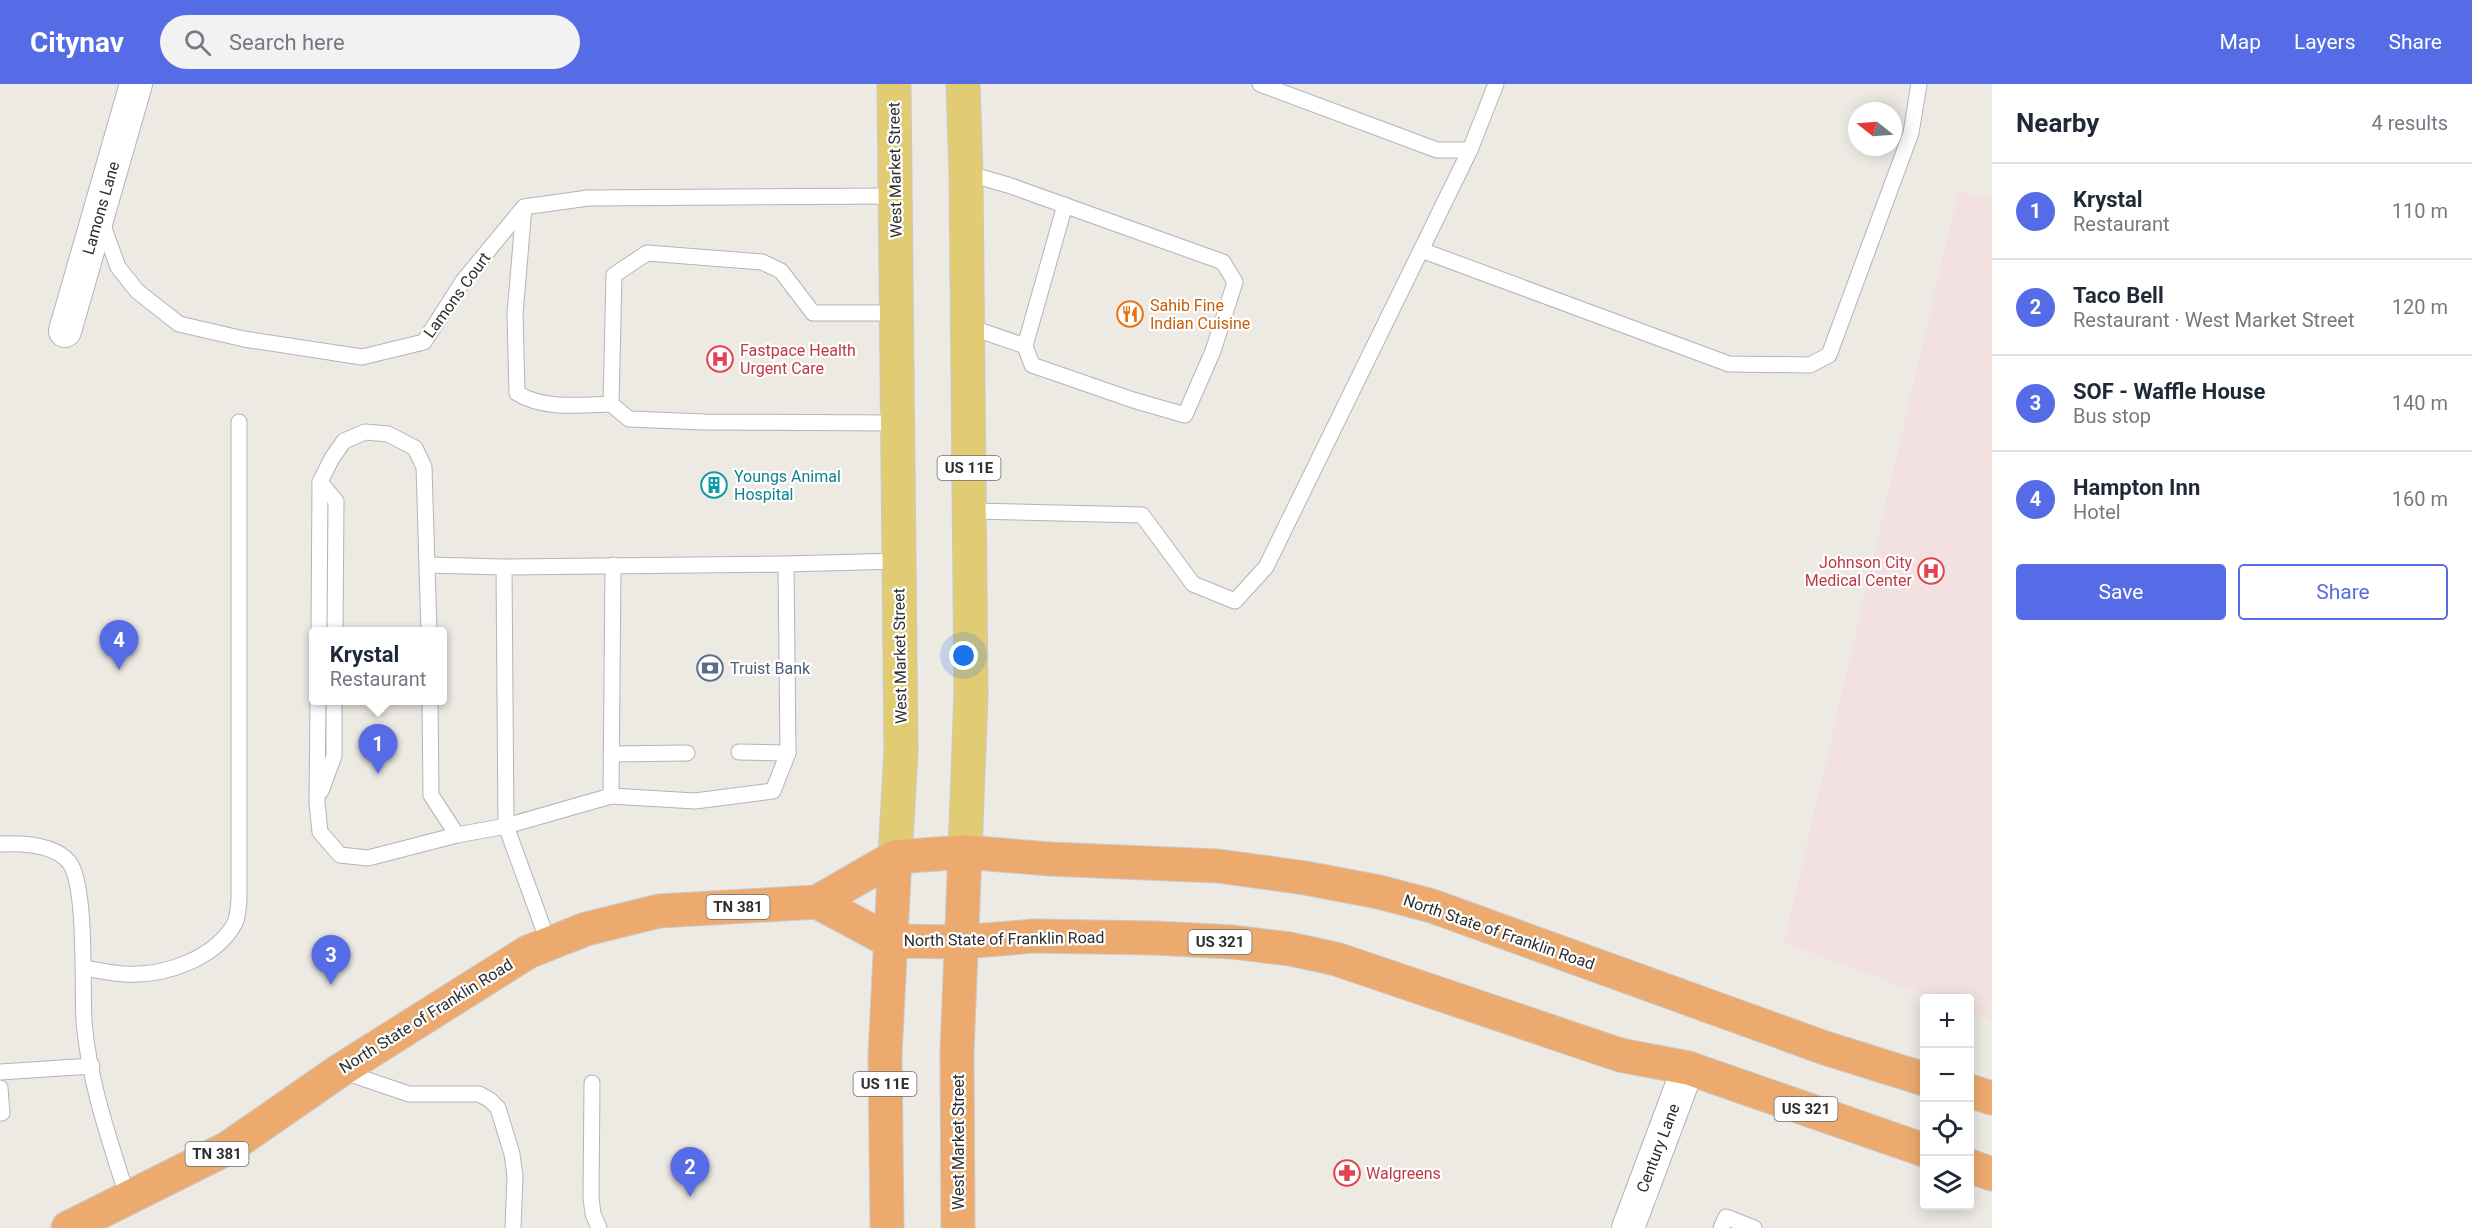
<!DOCTYPE html>
<meta charset="utf-8">
<style>
body{margin:0;font-family:Roboto,sans-serif;background:#f2f2f3;color:#1f2937}
.controls{position:absolute;right:18px;bottom:18px;display:grid;overflow:hidden;border-radius:6px;box-shadow:0 3px 15px #0003}
.controls button{width:54px;height:54px;display:grid;place-items:center;padding:0;border:0;border-bottom:2px solid #e0e1e3;background:#fff;color:#1f2937;font:30px sans-serif}
.compass{position:absolute;left:1848px;top:18px;width:54px;height:54px;border-radius:50%;background:#fff;box-shadow:0 3px 15px #0003;rotate:287deg}
.you{position:absolute;left:964px;top:572px;width:21px;height:21px;margin:-15px;border:4px solid #fff;border-radius:50%;background:#1a73e8;box-shadow:0 0 0 9px #1a73e833}
.badge{display:grid;place-items:center;width:39px;height:39px;border-radius:50%;background:#566ce7;color:#fff;font-size:20px;font-weight:700}
.pin{position:absolute;translate:-50% -50px;filter:drop-shadow(0 2px 3px #0008)}
.pin::after{content:'';position:absolute;top:32px;width:21px;height:18px;background:inherit;clip-path:polygon(0 0,100% 0,50% 100%)}
.popup{position:absolute;left:309px;top:543px;width:138px;height:78px;box-sizing:border-box;display:grid;place-content:center;border-radius:6px;background:#fff;filter:drop-shadow(0 2px 4px #0005);font-size:20px;white-space:nowrap;color:#747a83}
.popup b{font-size:22px;color:#1f2937}
.popup::after{content:'';position:absolute;left:50%;top:100%;margin-left:-12px;border:12px solid transparent;border-top-color:#fff}
.list{margin:0;padding:0;list-style:none}
h2{display:flex;justify-content:space-between;align-items:center;height:78px;margin:0;padding:0 24px;font-size:26px}
h2 small{font-size:20px;font-weight:400;color:#747a83}
.list li{display:grid;grid-template-columns:39px 1fr auto;gap:18px;align-items:center;box-sizing:border-box;height:96px;padding:0 24px;border-top:2px solid #e0e1e3}
.list b{display:block;font-size:22px;white-space:nowrap}
.list p{margin:0;font-size:20px;white-space:nowrap;color:#747a83}
.list em{font-size:20px;font-style:normal;color:#747a83}
.actions{display:flex;gap:12px;padding:18px 24px}
.actions a{flex:1;padding:14px 0;border:2px solid #566ce7;border-radius:6px;text-align:center;font-size:21px;color:#566ce7}
.actions .main{background:#566ce7;color:#fff}
.icon{flex:none;width:33px;height:33px;fill:none;stroke:currentColor;stroke-width:2;stroke-linecap:round;stroke-linejoin:round}
.map{position:relative;flex:none;width:1992px;height:1144px;overflow:hidden}
header{display:flex;align-items:center;gap:36px;box-sizing:border-box;height:84px;padding:0 30px;background:#566ce7;color:#fff}
header strong{font-size:28px}
nav{display:flex;gap:33px;margin-inline-start:auto;font-size:21px}
.search{width:420px;height:54px;background:#f2f2f3;display:flex;align-items:center;gap:15px;box-sizing:border-box;padding:0 21px;border-radius:33px;color:#747a83;font-size:22px}
main{display:flex}
aside{flex:1;background:#fff}
.map>svg:first-child{display:block}
.medical{fill:#f3e1e2}
.lines{fill:none;stroke-linecap:round;stroke-linejoin:round}
.lane-casing{stroke:#b3b4bc;stroke-width:17}
.street-casing{stroke:#b3b4bc;stroke-width:34}
.primary-casing{stroke:#c9c9c9;stroke-width:35}
.highway-casing{stroke:#c9c9c9;stroke-width:35}
.lane{stroke:#fff;stroke-width:15}
.street{stroke:#fff;stroke-width:32}
.primary{stroke:#e2cc73;stroke-width:33}
.highway{stroke:#edaa6e;stroke-width:33}
.labels{text-anchor:middle;dominant-baseline:central;stroke-width:4.5;stroke-linejoin:round;paint-order:stroke}
.shield{fill:#fff;stroke:#6d6d6d;stroke-width:1.5}
.shield-label{font-size:15px;font-weight:bold;fill:#2e2e2e}
.street-label{font-size:16px;fill:#2e2e2e;stroke:#fff}
.food-label{font-size:16px;fill:#c56008;stroke:#fff;text-anchor:start}
.health-label{font-size:16px;fill:#be3a42;stroke:#fff;text-anchor:start}
.culture-label{font-size:16px;fill:#0d838f;stroke:#fff;text-anchor:start}
.service-label{font-size:16px;fill:#4e5e75;stroke:#fff;text-anchor:start}
</style>
<header>
<strong>Citynav</strong>
<div class="search"><svg class="icon" aria-label="search" viewBox="0 0 24 24"><circle cx="10" cy="10" r="6"/><path d="M15 15l6 6"/></svg>Search here</div>
<nav><a>Map</a><a>Layers</a><a>Share</a></nav>
</header>
<main>
<div class="map">
<svg width="1992" height="1144" viewBox="0 0 1992 1144">
<rect width="100%" height="100%" fill="#ede9e3"/>
<polygon class="medical" points="1958,108 1992,114 1992,936 1970,928 1970,914 1934,914 1784,859"/>
<g class="lines">
<g class="lane-casing">
<g id="lane">
<polyline points="1260,0 1437,66 1470,66 1496,0"/>
<polyline points="966,89 1008,101 1223,178 1235,198 1213,267 1185,331 1133,316 1032,281 1025,262 967,242"/>
<path d="M524,123L515,230L517,309C544,326 580,321 611,320"/>
<polyline points="101,136 118,183 137,207 179,240 244,255 362,273 424,258 463,197 524,123 588,114 895,112"/>
<polyline points="1421,166 1729,280 1810,281 1829,271 1911,49 1919,0"/>
<polyline points="897,229 813,229 781,187 762,178 647,169 614,191 611,320 629,335 704,338 898,339"/>
<polyline points="1025,262 1065,121"/>
<polyline points="320,398 336,417 335,548"/>
<polyline points="970,427 1142,431 1193,500 1235,517 1266,483 1470,66"/>
<polyline points="786,480 899,477"/>
<polyline points="428,481 504,483 506,742 611,712 695,717 773,707 788,669 786,480 504,483"/>
<polyline points="319,548 320,398 332,374 344,357 365,348 388,350 415,364 424,383 429,548"/>
<polyline points="318,616 317,719 320,748 340,771 368,774 457,751 431,711 430,616"/>
<polyline points="739,668 788,669"/>
<polyline points="611,670 687,669"/>
<polyline points="321,707 334,672 334,616"/>
<polyline points="611,712 613,481"/>
<polyline points="457,751 506,742 549,860"/>
<path d="M0,760C21,759 54,760 69,778C87,800 82,906 84,937C89,999 110,1057 128,1115"/>
<path d="M84,884C98,886 112,890 126,890C165,892 215,875 235,839C238,833 238,823 239,816V338"/>
<polyline points="341,987 409,1010 479,1010 490,1016 498,1024 512,1070 515,1092 513,1144"/>
<polyline points="0,988 92,982"/>
<polyline points="592,999 591,1114 593,1130 599,1144"/>
<polyline points="0,1004 2,1029 0,1029"/>
<polyline points="1721,1144 1726,1133 1754,1144"/>
</g>
</g>
<g class="street-casing">
<g id="street">
<polyline points="65,247 136,0"/>
<polyline points="1628,1144 1688,984"/>
</g>
</g>
<g class="primary-casing">
<g id="primary">
<polyline points="894,0 901,667 895,773"/>
<polyline points="963,0 966,89 971,610 965,768"/>
</g>
</g>
<g class="highway-casing">
<g id="highway">
<polyline points="817,818 890,857 962,858 1034,852 1154,854 1232,858 1290,865 1336,875 1620,971 1688,984 1924,1066"/>
<polyline points="1970,1007 1992,1014"/>
<polyline points="1970,1082 1992,1090"/>
<polyline points="68,1144 228,1064 339,987 528,868 586,845 659,827 817,818 895,773 965,768 1050,775 1218,782 1305,794 1379,808 1432,822 1825,964 1924,995"/>
<polyline points="887,1144 885,971 895,773"/>
<polyline points="958,1144 957,968 965,768"/>
</g>
</g>
<use href="#lane" class="lane"/>
<use href="#street" class="street"/>
<use href="#primary" class="primary"/>
<use href="#highway" class="highway"/>
</g>
<defs>
<g id="restaurant-ring" transform="scale(1.35)"><circle r="9.5" fill="#fff" stroke="#e8710a" stroke-width="1.5"/><path d="M-5-6h1v4h1v-4h1v4h1v-4h1v5L-1.5 .5V6h-2V.5L-5-1ZM5-6V6H3V1.5H1.5Q1.5-4 5-6Z" fill="#e8710a"/></g>
<g id="hospital-ring" transform="scale(1.35)"><circle r="9.5" fill="#fff" stroke="#e0444e" stroke-width="1.5"/><path d="M-5-5h3v3.5h4V-5h3V5h-3V1.5h-4V5h-3Z" fill="#e0444e"/></g>
<g id="building-ring" transform="scale(1.35)"><circle r="9.5" fill="#fff" stroke="#0f9aa8" stroke-width="1.5"/><path d="M-4-6H4V6H1V3H-1V6H-4ZM-2.5-4.3h1.7v1.8h-1.7ZM.8-4.3h1.7v1.8H.8ZM-2.5-1h1.7V.8h-1.7ZM.8-1h1.7V.8H.8Z" fill="#0f9aa8"/></g>
<g id="bank-ring" transform="scale(1.35)"><circle r="9.5" fill="#fff" stroke="#5c6f8a" stroke-width="1.5"/><path d="M-6-4H6V4H-6ZM0-2.3a2.3 2.3 0 1 0 0 4.6a2.3 2.3 0 1 0 0-4.6Z" fill="#5c6f8a"/></g>
<g id="pharmacy-ring" transform="scale(1.35)"><circle r="9.5" fill="#fff" stroke="#e0444e" stroke-width="1.5"/><path d="M-2-6h4v4h4v4h-4v4h-4v-4h-4v-4h4Z" fill="#e0444e"/></g>
</defs>
<g fill-rule="evenodd">
<use href="#restaurant-ring" x="1130" y="230"/>
<use href="#hospital-ring" x="720" y="275"/>
<use href="#building-ring" x="714" y="401"/>
<use href="#hospital-ring" x="1931" y="487"/>
<use href="#bank-ring" x="710" y="584"/>
<use href="#pharmacy-ring" x="1347" y="1089"/>
</g>
<g class="labels">
<g class="shield">
<rect x="937.5" y="372" width="63" height="24" rx="4.5"/>
<rect x="706.5" y="811" width="63" height="24" rx="4.5"/>
<rect x="1188.5" y="846" width="63" height="24" rx="4.5"/>
<rect x="853.5" y="988" width="63" height="24" rx="4.5"/>
<rect x="1774.5" y="1013" width="63" height="24" rx="4.5"/>
<rect x="185.5" y="1058" width="63" height="24" rx="4.5"/>
</g>
<g class="shield-label">
<text x="969" y="384">US 11E</text>
<text x="738" y="823">TN 381</text>
<text x="1220" y="858">US 321</text>
<text x="885" y="1000">US 11E</text>
<text x="1806" y="1025">US 321</text>
<text x="217" y="1070">TN 381</text>
</g>
<g class="street-label">
<text transform="translate(895 86) rotate(-91)">West Market Street</text>
<text transform="translate(101 124) rotate(-74)">Lamons Lane</text>
<text transform="translate(457 211) rotate(-54)">Lamons Court</text>
<text transform="translate(900 572) rotate(-91)">West Market Street</text>
<text transform="translate(1499 848) rotate(19)">North State of Franklin Road</text>
<text transform="translate(1004 855) rotate(-1)">North State of Franklin Road</text>
<text transform="translate(426 932) rotate(-32)">North State of Franklin Road</text>
<text transform="translate(958 1058) rotate(-90)">West Market Street</text>
<text transform="translate(1658 1064) rotate(-69)">Century Lane</text>
</g>
<g class="food-label">
<text x="1150" y="221">Sahib Fine<tspan x="1150" dy="18">Indian Cuisine</tspan></text>
</g>
<g class="health-label">
<text x="740" y="266">Fastpace Health<tspan x="740" dy="18">Urgent Care</tspan></text>
<text x="1912" y="478" text-anchor="end">Johnson City<tspan x="1912" dy="18">Medical Center</tspan></text>
<text x="1366" y="1089">Walgreens</text>
</g>
<g class="culture-label">
<text x="734" y="392">Youngs Animal<tspan x="734" dy="18">Hospital</tspan></text>
</g>
<g class="service-label">
<text x="730" y="584">Truist Bank</text>
</g>
</g>
</svg>
<div class="controls">
<button>+</button>
<button>−</button>
<button><svg class="icon" aria-label="locate" viewBox="0 0 24 24"><circle cx="12" cy="12" r="6"/><path d="M12 2v4M12 18v4M2 12h4M18 12h4"/></svg></button>
<button><svg class="icon" aria-label="layers" viewBox="0 0 24 24"><path d="M12 4l9 5-9 5-9-5zM3 14l9 5 9-5"/></svg></button>
</div>
<svg class="compass" viewBox="-18 -18 36 36"><path d="M0-13l5 13h-10z" fill="#e53935"/><path d="M0 13l5-13h-10z" fill="#747a83"/></svg>
<div class="you"></div>
<div class="pin badge" style="left:378px;top:690px">1</div>
<div class="popup"><b>Krystal</b>Restaurant</div>
<div class="pin badge" style="left:690px;top:1113px">2</div>
<div class="pin badge" style="left:331px;top:901px">3</div>
<div class="pin badge" style="left:119px;top:586px">4</div>
</div>
<aside>
<h2>Nearby<small>4 results</small></h2>
<ul class="list">
<li><span class="badge">1</span><div><b>Krystal</b><p>Restaurant</p></div><em>110 m</em></li>
<li><span class="badge">2</span><div><b>Taco Bell</b><p>Restaurant · West Market Street</p></div><em>120 m</em></li>
<li><span class="badge">3</span><div><b>SOF - Waffle House</b><p>Bus stop</p></div><em>140 m</em></li>
<li><span class="badge">4</span><div><b>Hampton Inn</b><p>Hotel</p></div><em>160 m</em></li>
</ul>
<div class="actions"><a class="main">Save</a><a>Share</a></div>
</aside>
</main>
